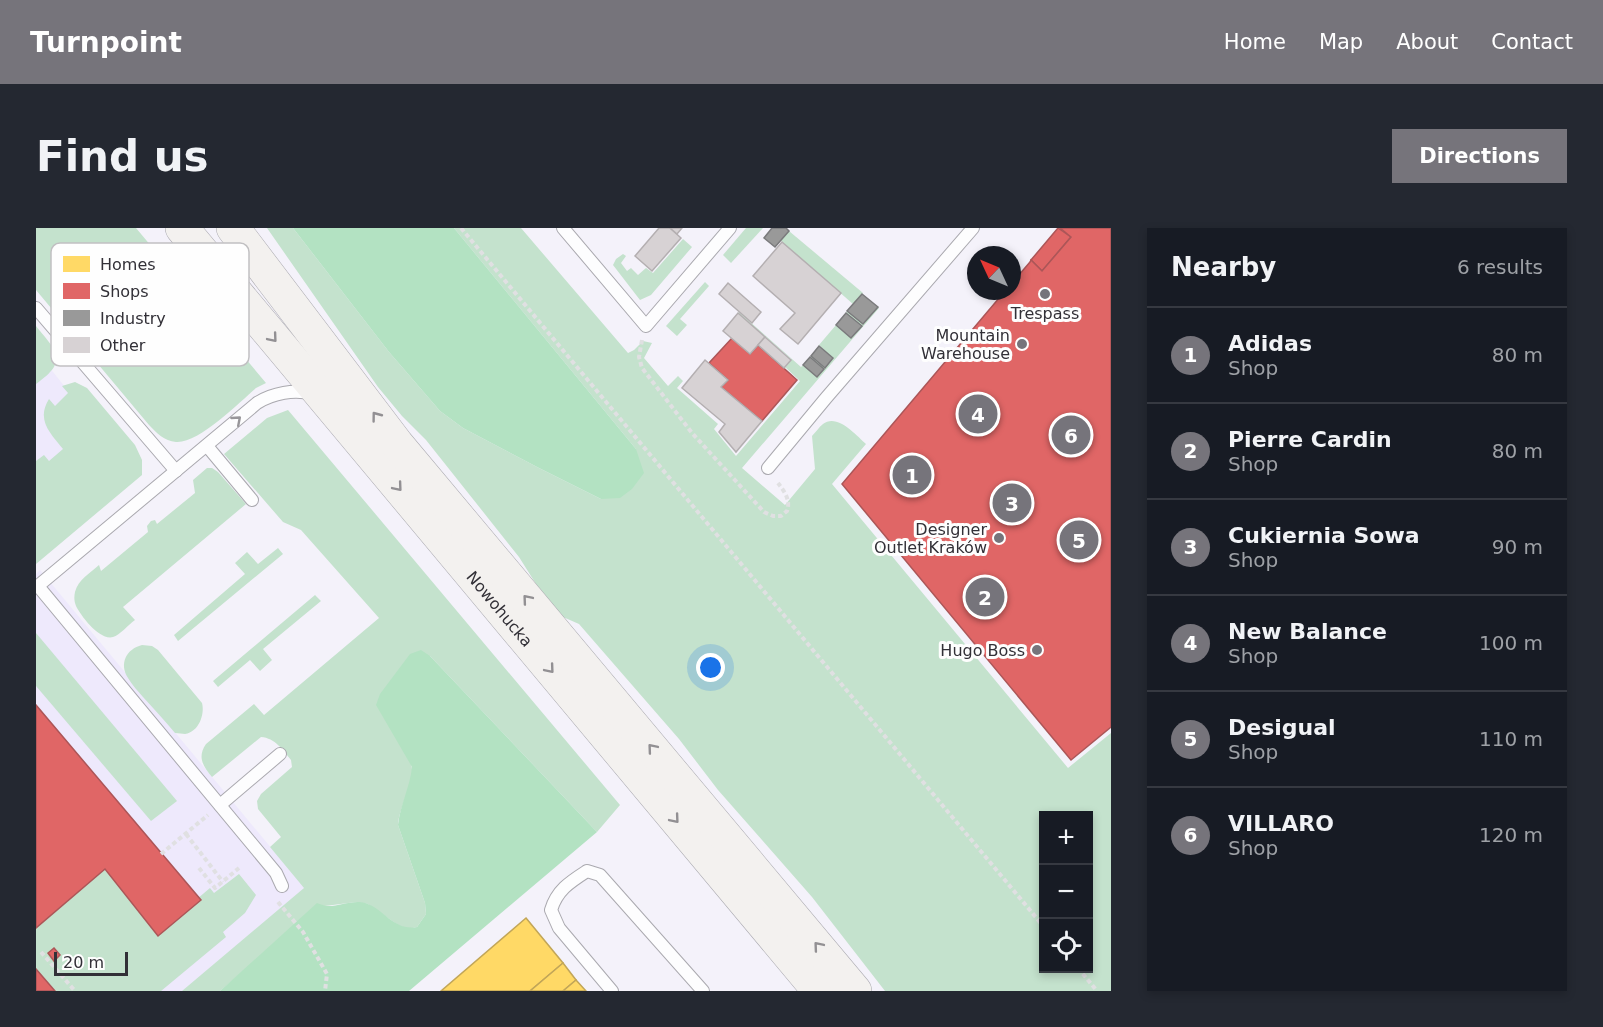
<!DOCTYPE html>
<meta charset="utf-8">
<style>
body{margin:0;font-family:"DejaVu Sans",sans-serif;background:#242831;color:#f1f3f6}
.controls{position:absolute;right:18px;bottom:18px;display:grid;overflow:hidden;border-radius:0px;box-shadow:0 3px 9px #0003}
.controls button{width:54px;height:54px;display:grid;place-items:center;padding:0;border:0;border-bottom:2px solid #363941;background:#171b24;color:#f1f3f6;font:30px sans-serif}
.compass{position:absolute;left:931px;top:18px;width:54px;height:54px;border-radius:50%;background:#171b24;box-shadow:0 3px 9px #0003;rotate:314deg}
.scale{position:absolute;left:18px;bottom:15px;width:74px;box-sizing:border-box;padding-left:6px;border:3px solid #323037;border-top:0;font-size:16px;line-height:21px;white-space:nowrap;color:#323037;-webkit-text-stroke:4px #fefefe;paint-order:stroke}
.you{position:absolute;left:675px;top:440px;width:21px;height:21px;margin:-15px;border:4px solid #fff;border-radius:50%;background:#1a73e8;box-shadow:0 0 0 9px #1a73e833}
.badge{display:grid;place-items:center;width:39px;height:39px;border-radius:50%;background:#76747b;color:#fff;font-size:20px;font-weight:700}
.pin{position:absolute;translate:-50% -50%;border:3px solid #fff;box-shadow:0 2px 6px #0006}
.list{margin:0;padding:0;list-style:none}
h2{display:flex;justify-content:space-between;align-items:center;height:78px;margin:0;padding:0 24px;font-size:26px}
h2 small{font-size:20px;font-weight:400;color:#9ea1a6}
.list li{display:grid;grid-template-columns:39px 1fr auto;gap:18px;align-items:center;box-sizing:border-box;height:96px;padding:0 24px;border-top:2px solid #363941}
.list b{display:block;font-size:22px;white-space:nowrap}
.list p{margin:0;font-size:20px;white-space:nowrap;color:#9ea1a6}
.list em{font-size:20px;font-style:normal;color:#9ea1a6}
.icon{flex:none;width:33px;height:33px;fill:none;stroke:currentColor;stroke-width:2;stroke-linecap:round;stroke-linejoin:round}
.map{position:relative;flex:none;width:1075px;height:763px;overflow:hidden;border-radius:0px}
header{display:flex;align-items:center;gap:36px;box-sizing:border-box;height:84px;padding:0 30px;background:#76747b;color:#fff}
header strong{font-size:28px}
nav{display:flex;gap:33px;margin-inline-start:auto;font-size:21px}
.intro{display:flex;align-items:center;justify-content:space-between;box-sizing:border-box;height:144px;padding:0 36px}
h1{margin:0;font-size:42px}
.button{padding:15px 27px;border-radius:0px;background:#76747b;color:#fff;font-size:21px;font-weight:700}
main{display:flex;gap:36px;padding:0 36px}
aside{flex:1;background:#171b24;border-radius:0px;box-shadow:0 3px 9px #0003}
.map>svg:first-child{display:block}
.built{fill:#eee9fc}
.green{fill:#c4e2cd;fill-rule:evenodd}
.forest{fill:#b3e2c2}
.homes{fill:#ffd966;stroke:#c2a658;stroke-width:1.5}
.shops{fill:#e06666;stroke:#ac5658;stroke-width:1.5}
.industry{fill:#999;stroke:#7a7a7c;stroke-width:1.5}
.building{fill:#d7d2d4;stroke:#b4afb1;stroke-width:1.5}
.lines{fill:none;stroke-linecap:round;stroke-linejoin:round}
.lane-casing{stroke:#aaa9af;stroke-width:14}
.secondary-casing{stroke:#aaa9af;stroke-width:34}
.path{stroke:#e0e0e2;stroke-width:4;stroke-dasharray:4.5 3;stroke-linecap:butt}
.lane{stroke:#fdfdfe;stroke-width:12}
.secondary{stroke:#f3f1ef;stroke-width:33}
.oneway{stroke:#929093}
.oneway2{stroke:#98969a}
.poi-dot{fill:#76747b;stroke:#fefefe;stroke-width:2}
.labels{text-anchor:middle;dominant-baseline:central;stroke-width:6;stroke-linejoin:round;paint-order:stroke}
.poi-label{font-size:16px;fill:#323037;stroke:#fefefe;text-anchor:end}
.street-label{font-size:16px;fill:#323037;stroke:#fefefe}
.key{fill:#fefefe;stroke:#c1c0c2;stroke-width:1.5}
.key-label{font-size:16px;fill:#323037}
</style>
<header>
<strong>Turnpoint</strong>
<nav><a>Home</a><a>Map</a><a>About</a><a>Contact</a></nav>
</header>
<div class="intro"><h1>Find us</h1><a class="button">Directions</a></div>
<main>
<div class="map">
<svg width="1075" height="763" viewBox="0 0 1075 763">
<rect width="100%" height="100%" fill="#f4f2fa"/>
<g class="built">
<polygon points="0,113 13,139 33,164 58,183 0,261"/>
<polygon points="4,342 281,675 184,763 0,763 0,346"/>
</g>
<g class="green">
<path d="M0,0H100L230,155L220,160C203,175 162,216 140,214C128,213 121,205 113,197L0,62Z"/>
<path d="M231,0H257L353,124L404,183L427,200L503,240L565,271L600,221L418,0H485L592,125L598,122L607,113L616,115L608,130L632,158L642,148L647,153L641,160L682,196L678,201L700,228L764,153L749,139L755,131L702,85L703,84L765,139L767,137L781,149L788,141L774,129L775,128L789,140L797,131L783,117L800,97L815,110L826,98L810,85L811,83L827,96L842,79L843,80L706,240L749,277L779,241L776,208C780,204 783,199 787,196C801,185 820,207 830,216L796,256L1032,540L1075,505V763H849L776,669L682,562L643,511L543,396L527,389L500,356L483,329L390,212L366,188L342,159ZM1008,588H1052V740H1008Z"/>
<polygon points="710,0 727,0 695,35 687,27"/>
<polygon points="753,3 827,65 817,76 746,14 745,12"/>
<polygon points="647,11 656,19 615,67 604,72 577,37 580,31 587,26 590,28 585,35 591,43 595,40 602,47 610,40 617,45"/>
<polygon points="669,54 673,58 644,91 651,97 641,108 630,98"/>
<path d="M0,98C21,124 33,133 0,156Z"/>
<path d="M39,154L51,160L99,217L106,232V247L0,336V233L8,227L13,233L27,221C14,205 0,192 13,171L19,178L32,165L26,158Z"/>
<path d="M252,182L584,577L561,604L394,428L370,527C372,531 376,536 376,541C378,554 363,580 362,597L389,675L390,686L381,699L372,701L362,697L332,676L320,674L289,678L213,738L184,763H146L268,660L234,619L245,609L222,581L221,573L225,566L256,539L255,532C247,522 239,510 225,509L176,549C167,538 161,529 170,516L218,476L228,487L343,390L265,302L247,294L188,226L231,190Z"/>
<path d="M171,240H176L182,244L210,276L87,379L99,392C92,397 84,407 77,409C64,413 45,388 40,378C38,373 38,369 39,364C42,352 54,345 63,337L65,343L112,304L111,298L115,293L119,292L121,296L159,265L157,252Z"/>
<polygon points="242,320 247,326 142,413 138,407 209,346 199,335 211,324 222,336"/>
<polygon points="279,367 285,373 227,421 236,432 224,443 214,432 182,459 177,453"/>
<polygon points="0,405 141,573 115,593 0,458"/>
<path d="M106,417L116,418L122,422L166,475C169,486 163,504 149,506C146,506 143,505 139,505C129,493 118,481 107,469C102,463 96,457 92,450C83,436 90,421 106,417Z"/>
<polygon points="69,641 122,704 174,660 178,665 203,646 220,667 209,685 187,704 190,709 125,763 19,763 0,741 0,700"/>
</g>
<g class="forest">
<polygon points="257,0 418,0 600,221 608,245 596,261 584,270 565,271 503,240 427,200 404,183 353,124"/>
<path d="M385,422L394,428L561,604L373,763H184L281,675C281,675 289,678 290,678C304,679 318,670 332,676C349,683 359,703 381,699L390,686L389,675L362,597C364,577 374,559 376,539L340,477L344,466L374,426Z"/>
</g>
<g class="homes">
<polygon points="490,690 527,735 494,763 405,763"/>
<polygon points="527,735 540,752 527,763 494,763"/>
<polygon points="540,752 550,763 527,763"/>
</g>
<g class="shops">
<polygon points="1022,0 1035,9 1006,43 995,32"/>
<polygon points="1024,0 1075,0 1075,499 1035,532 806,256 969,63 976,63 976,55 994,34 995,32 1006,43 1035,9"/>
<polygon points="696,110 714,126 722,117 761,152 726,193 685,159 692,152 673,135"/>
<polygon points="0,477 165,672 122,708 69,641 0,700"/>
<polygon points="18,720 24,727 18,733 12,725"/>
<polygon points="0,741 19,763 0,763"/>
</g>
<g class="industry">
<polygon points="736,0 750,0 753,3 739,19 728,10"/>
<polygon points="826,66 842,79 827,96 811,83"/>
<polygon points="810,85 826,98 815,110 800,97"/>
<polygon points="783,118 797,130 789,140 775,128"/>
<polygon points="774,129 788,141 781,149 767,137"/>
</g>
<g class="building">
<polygon points="623,0 634,0 645,10 616,43 599,28"/>
<polygon points="634,0 646,0 641,6"/>
<polygon points="746,14 805,65 762,116 744,101 759,85 717,48"/>
<polygon points="692,55 725,84 716,95 683,66"/>
<polygon points="702,85 729,109 714,126 687,103"/>
<polygon points="729,109 755,132 748,140 722,117"/>
<polygon points="669,132 692,152 685,159 726,193 700,224 683,204 689,196 646,160"/>
</g>
<g class="lines">
<g class="lane-casing">
<g id="lane">
<polyline points="527,0 610,98 694,0"/>
<polyline points="0,80 140,243"/>
<polyline points="171,218 216,272"/>
<polyline points="732,240 790,170 937,0"/>
<polyline points="184,577 244,526"/>
<path d="M246,658L240,645L2,358L221,175C237,165 258,161 277,166"/>
<path d="M576,763L523,700L515,682C521,662 534,654 551,643L564,647L667,763"/>
</g>
</g>
<g class="secondary-casing">
<g id="secondary">
<path id="s1" d="M146,0L783,763"/>
<polyline points="197,0 361,216 819,763"/>
</g>
</g>
<g class="path">
<polyline points="425,0 1008,699"/>
<path d="M606,112L603,129L606,140L656,205L728,284L737,288H745L751,283C755,272 748,263 742,255"/>
<polyline points="150,606 187,654"/>
<polyline points="125,626 172,587"/>
<polyline points="163,640 179,660 203,640"/>
<polyline points="242,674 267,704 291,746 289,763"/>
<polyline points="5,724 39,763"/>
<polyline points="1042,740 1061,763"/>
</g>
<use href="#lane" class="lane"/>
<use href="#secondary" class="secondary"/>
</g>
<defs><path id="oneway-chevron" d="M-2-3.5L2.5 0L-2 3.5" fill="none" stroke-width="1.6" stroke-linecap="round" stroke-linejoin="round" transform="scale(1.5)"/></defs>
<g class="oneway">
<use href="#oneway-chevron" transform="translate(237 110) rotate(50)"/>
<use href="#oneway-chevron" transform="translate(340 188) rotate(-127)"/>
<use href="#oneway-chevron" transform="translate(362 259) rotate(50)"/>
<use href="#oneway-chevron" transform="translate(491 371) rotate(-130)"/>
<use href="#oneway-chevron" transform="translate(514 441) rotate(50)"/>
<use href="#oneway-chevron" transform="translate(616 520) rotate(-130)"/>
<use href="#oneway-chevron" transform="translate(639 591) rotate(50)"/>
<use href="#oneway-chevron" transform="translate(782 718) rotate(-130)"/>
</g>
<use class="oneway2" href="#oneway-chevron" transform="translate(201 192) rotate(-41)"/>
<g class="poi-dot">
<circle cx="1009" cy="66" r="6"/>
<circle cx="986" cy="116" r="6"/>
<circle cx="963" cy="310" r="6"/>
<circle cx="1001" cy="422" r="6"/>
</g>
<g class="labels">
<g class="poi-label">
<text x="1009" y="85" text-anchor="middle">Trespass</text>
<text x="974" y="107">Mountain<tspan x="974" dy="18">Warehouse</tspan></text>
<text x="951" y="301">Designer<tspan x="951" dy="18">Outlet Kraków</tspan></text>
<text x="989" y="422">Hugo Boss</text>
</g>
<g class="street-label">
<text stroke="none"><textPath href="#s1" startOffset="496">Nowohucka</textPath></text>
</g>
</g>
<rect x="15" y="15" width="198" height="123" rx="9" class="key"/>
<rect x="27" y="28" width="27" height="16" fill="#ffd966"/>
<rect x="27" y="55" width="27" height="16" fill="#e06666"/>
<rect x="27" y="82" width="27" height="16" fill="#999"/>
<rect x="27" y="109" width="27" height="16" fill="#d7d2d4"/>
<g class="key-label">
<text x="64" y="42">Homes</text>
<text x="64" y="69">Shops</text>
<text x="64" y="96">Industry</text>
<text x="64" y="123">Other</text>
</g>
</svg>
<div class="controls">
<button>+</button>
<button>−</button>
<button><svg class="icon" aria-label="locate" viewBox="0 0 24 24"><circle cx="12" cy="12" r="6"/><path d="M12 2v4M12 18v4M2 12h4M18 12h4"/></svg></button>
</div>
<svg class="compass" viewBox="-18 -18 36 36"><path d="M0-13l5 13h-10z" fill="#e53935"/><path d="M0 13l5-13h-10z" fill="#9ea1a6"/></svg>
<div class="scale">20 m</div>
<div class="you"></div>
<div class="pin badge" style="left:876px;top:247px">1</div>
<div class="pin badge" style="left:949px;top:369px">2</div>
<div class="pin badge" style="left:976px;top:275px">3</div>
<div class="pin badge" style="left:942px;top:186px">4</div>
<div class="pin badge" style="left:1043px;top:312px">5</div>
<div class="pin badge" style="left:1035px;top:207px">6</div>
</div>
<aside>
<h2>Nearby<small>6 results</small></h2>
<ul class="list">
<li><span class="badge">1</span><div><b>Adidas</b><p>Shop</p></div><em>80 m</em></li>
<li><span class="badge">2</span><div><b>Pierre Cardin</b><p>Shop</p></div><em>80 m</em></li>
<li><span class="badge">3</span><div><b>Cukiernia Sowa</b><p>Shop</p></div><em>90 m</em></li>
<li><span class="badge">4</span><div><b>New Balance</b><p>Shop</p></div><em>100 m</em></li>
<li><span class="badge">5</span><div><b>Desigual</b><p>Shop</p></div><em>110 m</em></li>
<li><span class="badge">6</span><div><b>VILLARO</b><p>Shop</p></div><em>120 m</em></li>
</ul>
</aside>
</main>
